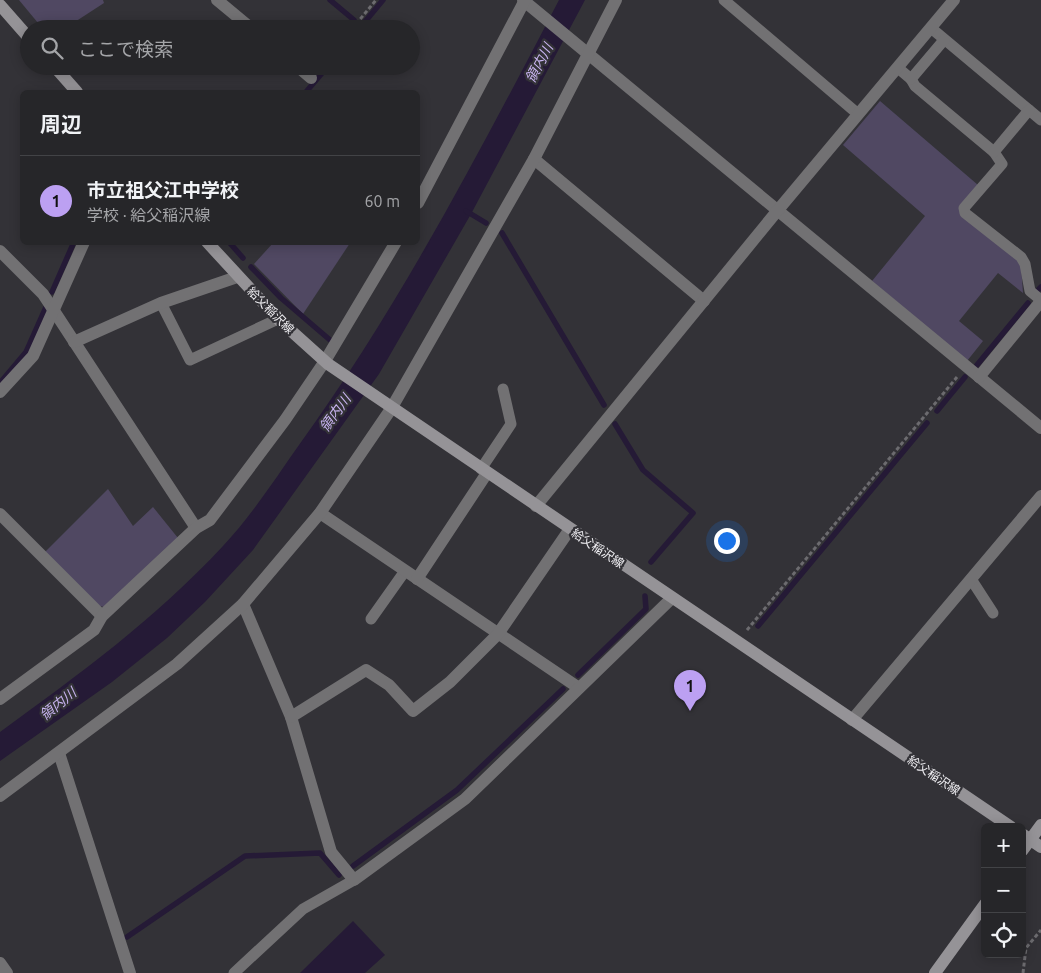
<!DOCTYPE html>
<html lang="ja">
<meta charset="utf-8">
<style>
body{margin:0;font-family:Ubuntu,"Noto Sans JP",sans-serif;background:#2e2e31;color:#f1f3f6}
.controls{position:absolute;right:15px;bottom:15px;display:grid;overflow:hidden;border-radius:8px;box-shadow:0 2px 12px #0003}
.controls button{width:45px;height:45px;display:grid;place-items:center;padding:0;border:0;border-bottom:1px solid #424346;background:#262629;color:#f1f3f6;font:25px sans-serif}
.you{position:absolute;left:726px;top:540px;width:18px;height:18px;margin:-12px;border:4px solid #fff;border-radius:50%;background:#1a73e8;box-shadow:0 0 0 8px #1a73e833}
.badge{display:grid;place-items:center;width:32px;height:32px;border-radius:50%;background:#bca0f2;color:#111;font-size:16px;font-weight:700}
.pin{position:absolute;translate:-50% -41px;filter:drop-shadow(0 1px 2px #0008)}
.pin::after{content:'';position:absolute;top:26px;width:18px;height:15px;background:inherit;clip-path:polygon(0 0,100% 0,50% 100%)}
.list{margin:0;padding:0;list-style:none}
h2{display:flex;justify-content:space-between;align-items:center;height:65px;margin:0;padding:0 20px;font-size:21px}
h2 small{font-size:16px;font-weight:400;color:#a4a5a8}
.list li{display:grid;grid-template-columns:32px 1fr auto;gap:15px;align-items:center;box-sizing:border-box;height:90px;padding:0 20px;border-top:1px solid #424346}
.list b{display:block;font-size:19px;white-space:nowrap}
.list p{margin:0;font-size:16px;white-space:nowrap;color:#a4a5a8}
.list em{font-size:16px;font-style:normal;color:#a4a5a8}
.icon{flex:none;width:28px;height:28px;fill:none;stroke:currentColor;stroke-width:2;stroke-linecap:round;stroke-linejoin:round}
.map{position:relative;flex:none;width:1041px;height:973px;overflow:hidden}
.search{position:absolute;background:#262629;box-shadow:0 2px 12px #0003;left:20px;top:20px;width:400px;height:55px;display:flex;align-items:center;gap:12px;box-sizing:border-box;padding:0 18px;border-radius:28px;color:#a4a5a8;font-size:19px}
.panel{position:absolute;background:#262629;box-shadow:0 2px 12px #0003;left:20px;top:90px;width:400px;height:155px;border-radius:8px}
.map>svg:first-child{display:block}
.green{fill:#504862}
.water{fill:#251a36}
.lines{fill:none;stroke-linecap:round;stroke-linejoin:round}
.stream{stroke:#251a36;stroke-width:5.5}
.path{stroke:#6c6b6f;stroke-width:3;stroke-dasharray:4 2.5;stroke-linecap:butt}
.service{stroke:#727173;stroke-width:11}
.minor{stroke:#727173;stroke-width:12}
.tertiary{stroke:#727173;stroke-width:12}
.secondary{stroke:#959397;stroke-width:12}
.labels{text-anchor:middle;dominant-baseline:central;stroke-width:4.5;stroke-linejoin:round;paint-order:stroke}
.street-label{font-size:12px;fill:#efeef2;stroke:#333237}
.water-label{font-size:14px;font-style:italic;fill:#c8b4f0;stroke:#333237}
</style>
<div class="map">
<svg width="1041" height="973" viewBox="0 0 1041 973">
<rect width="100%" height="100%" fill="#333237"/>
<g class="green">
<polygon points="19,0 103,0 104,3 64,29 43,29"/>
<polygon points="880,101 978,185 959,207 1017,258 1021,265 1023,293 998,273 959,321 983,341 967,361 872,281 925,216 843,145"/>
<polygon points="273,243 350,243 303,314 254,264"/>
<polygon points="108,489 133,526 153,507 178,538 104,607 96,605 44,553"/>
</g>
<g class="water">
<path d="M559,0H585L471,214L379,374L253,550L205,602L167,638L112,682L0,761V732C81,673 154,620 223,546C252,515 275,479 299,445C400,305 479,153 559,0Z"/>
<polygon points="353,921 385,955 365,973 300,973"/>
</g>
<g class="lines">
<g class="stream">
<polyline points="330,0 354,20"/>
<polyline points="359,29 383,0"/>
<polyline points="306,92 328,66"/>
<polyline points="466,211 486,223"/>
<polyline points="502,233 604,405"/>
<polyline points="229,242 243,258"/>
<polyline points="251,267 281,298 330,340"/>
<polyline points="1039,289 1041,287"/>
<polyline points="52,292 74,242"/>
<polyline points="977,365 1028,303"/>
<polyline points="0,383 26,352 46,307"/>
<polyline points="937,411 965,377"/>
<polyline points="615,424 643,470 693,513 651,562"/>
<polyline points="758,626 927,423"/>
<polyline points="578,675 646,609 645,596"/>
<polyline points="353,866 457,790 563,689"/>
<polyline points="127,937 245,856 320,853 339,875"/>
</g>
<g class="path">
<polyline points="352,29 376,0"/>
<polyline points="747,630 957,377"/>
<polyline points="1023,973 1026,948 1041,930"/>
</g>
<g class="service">
<polyline points="724,0 858,114"/>
<polyline points="931,28 1041,120"/>
<polyline points="898,68 911,79 915,86 994,152 1002,164 964,208 965,213 1021,257 1025,264 1030,291 1041,300"/>
<polyline points="911,79 944,40"/>
<polyline points="994,152 1029,110"/>
<polyline points="161,303 190,360 278,319"/>
<polyline points="481,469 511,424 503,389"/>
<polyline points="971,579 993,613"/>
<polyline points="371,619 405,571"/>
<polyline points="234,973 303,909 354,880"/>
</g>
<g class="minor">
<polyline points="217,0 252,29"/>
<polyline points="523,0 1041,428"/>
<polyline points="297,66 311,78"/>
<polyline points="534,159 704,301"/>
<polyline points="418,203 525,0"/>
<polyline points="0,251 43,294 196,528"/>
<polyline points="74,342 161,303 237,277"/>
<polyline points="979,377 1041,301"/>
<polyline points="0,392 33,356 84,242"/>
<polyline points="536,506 778,210 954,0"/>
<polyline points="320,513 579,688"/>
<polyline points="0,514 102,616"/>
<polyline points="417,579 487,473"/>
<polyline points="243,604 291,717 331,852 354,880 465,799 672,598"/>
<polyline points="0,699 94,630 102,616 196,528 210,520 285,420 325,361 396,242"/>
<polyline points="291,717 366,670 389,685 413,711 450,682 498,634 570,529"/>
<polyline points="852,720 1041,496"/>
<polyline points="59,753 130,973"/>
<polyline points="0,796 177,664 243,604 320,513 391,409 534,159 616,0"/>
</g>
<polyline class="tertiary" points="0,963 7,973"/>
<g class="secondary">
<polyline points="0,5 29,38"/>
<polyline points="54,66 77,92"/>
<polyline points="207,242 278,319 328,364 1011,827"/>
<polyline points="1022,834 1041,847"/>
<polyline points="1022,851 1041,825"/>
<polyline points="935,973 985,904"/>
</g>
</g>
<g class="labels">
<g class="street-label">
<text transform="translate(271 310) rotate(45)">給父稲沢線</text>
<text transform="translate(598 548) rotate(34)">給父稲沢線</text>
<text transform="translate(934 775) rotate(34)">給父稲沢線</text>
</g>
<g class="water-label">
<text transform="translate(539 63) rotate(-62)">領内川</text>
<text transform="translate(335 413) rotate(-54)">領内川</text>
<text transform="translate(58 704) rotate(-39)">領内川</text>
</g>
</g>
</svg>
<div class="controls">
<button>+</button>
<button>−</button>
<button><svg class="icon" aria-label="locate" viewBox="0 0 24 24"><circle cx="12" cy="12" r="6"/><path d="M12 2v4M12 18v4M2 12h4M18 12h4"/></svg></button>
</div>
<div class="you"></div>
<div class="pin badge" style="left:690px;top:711px">1</div>
<div class="search"><svg class="icon" aria-label="search" viewBox="0 0 24 24"><circle cx="10" cy="10" r="6"/><path d="M15 15l6 6"/></svg>ここで検索</div>
<section class="panel">
<h2>周辺<small></small></h2>
<ul class="list">
<li><span class="badge">1</span><div><b>市立祖父江中学校</b><p>学校 · 給父稲沢線</p></div><em>60 m</em></li>
</ul>
</section>
</div>
